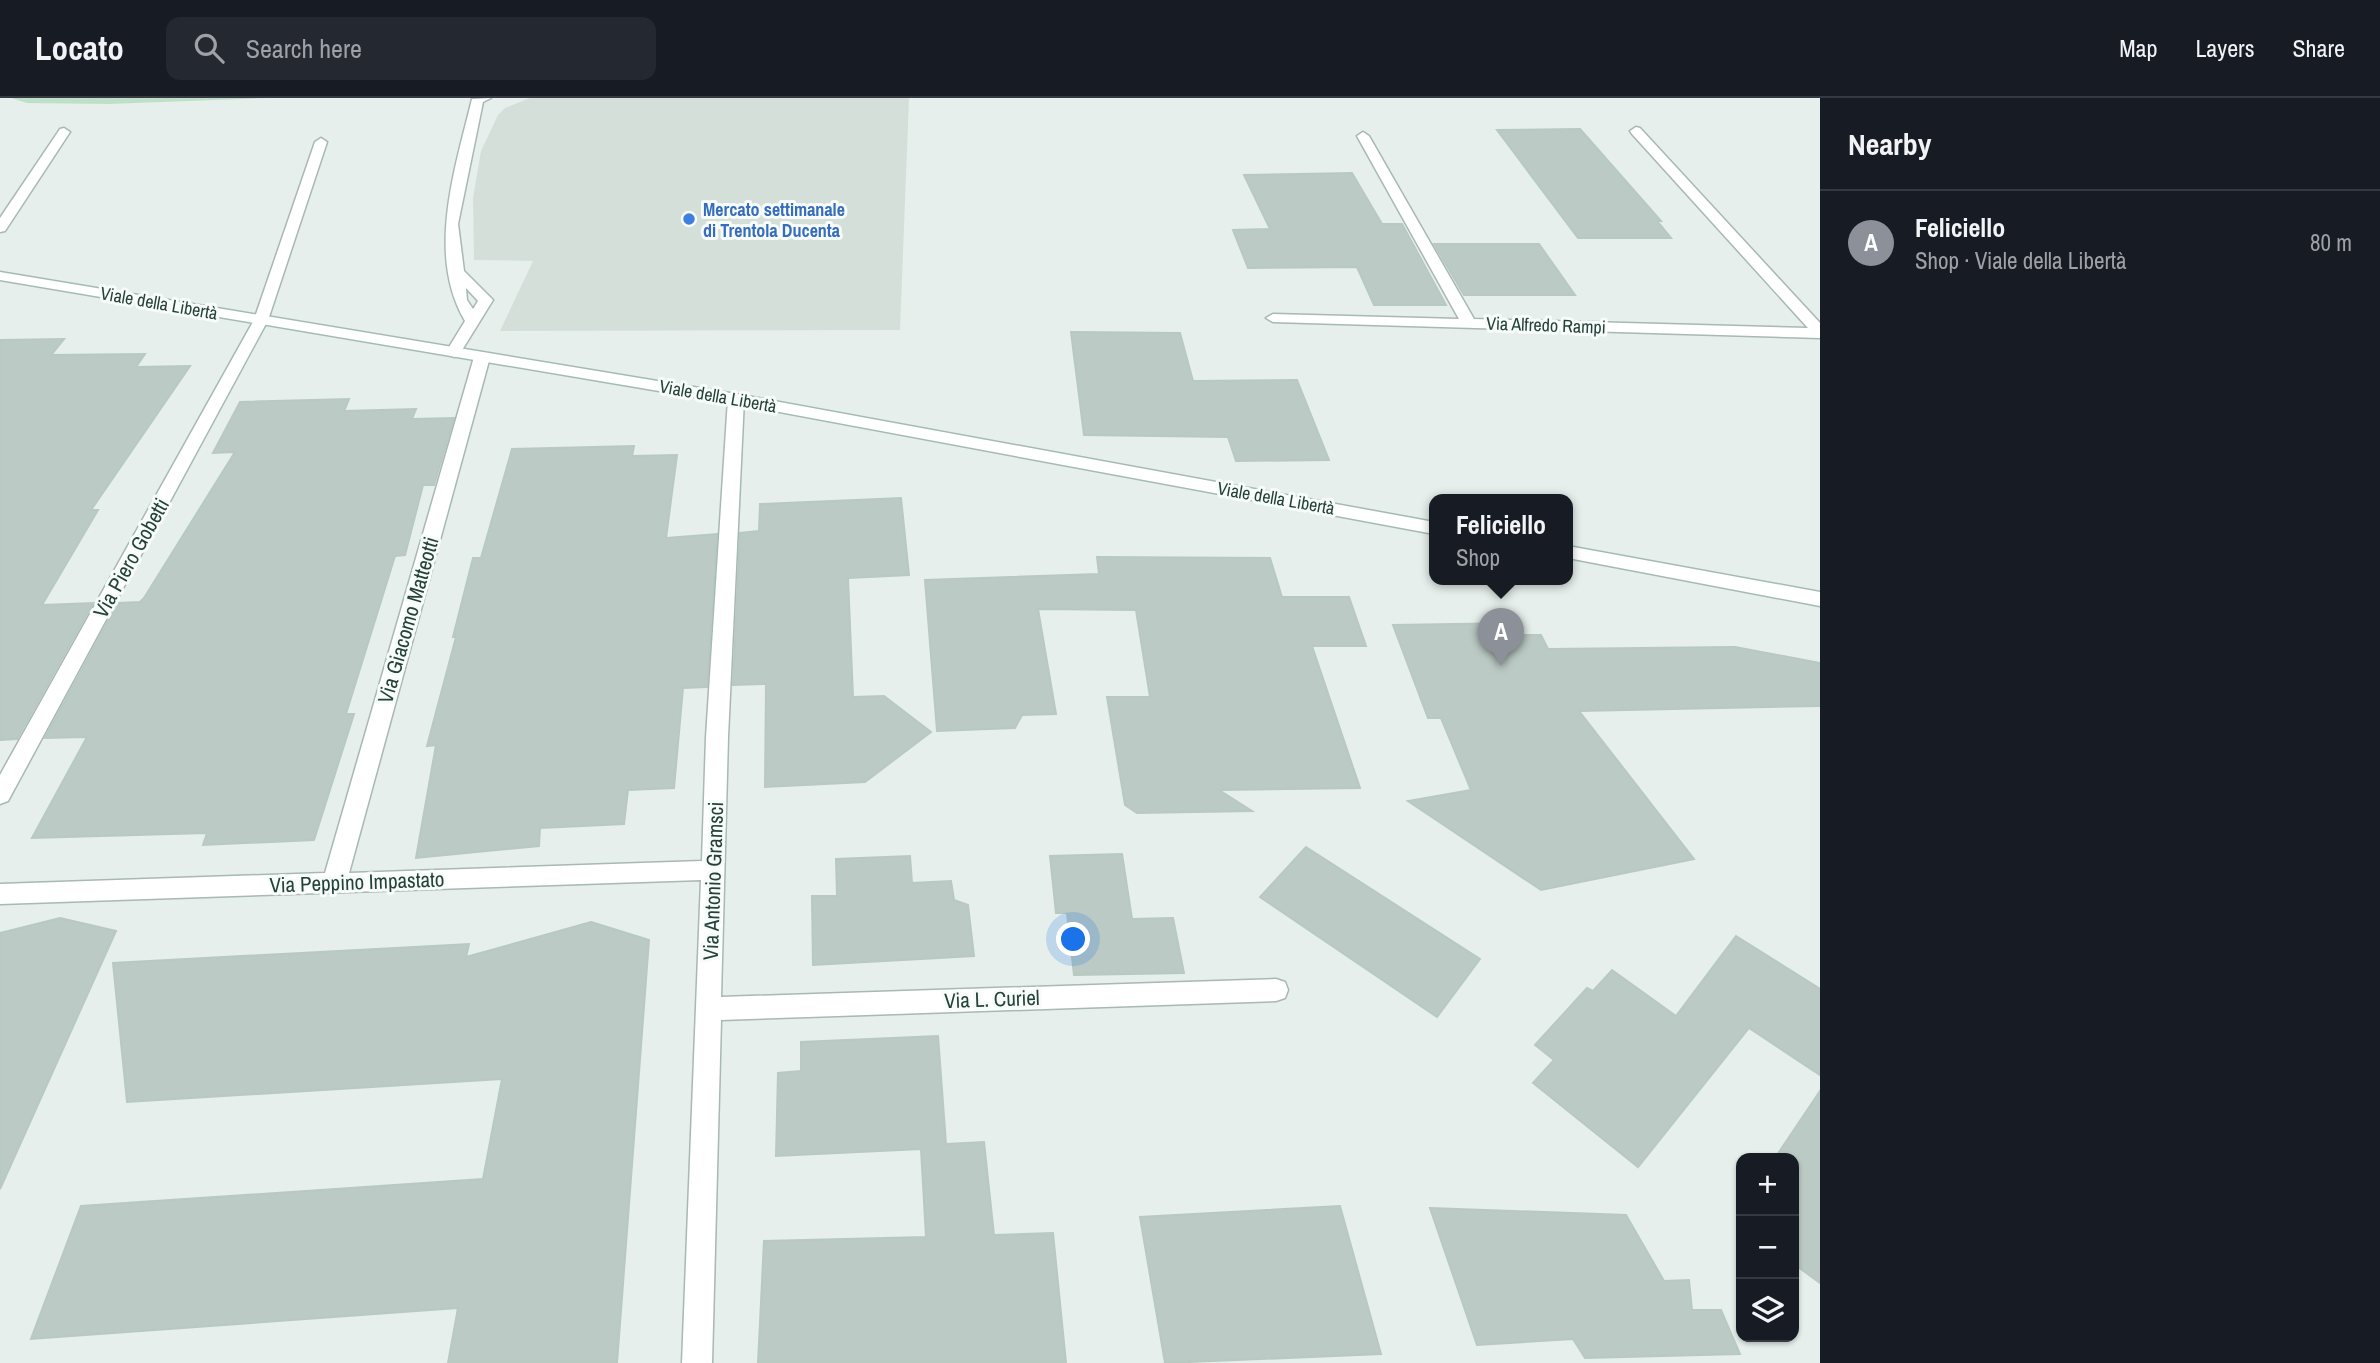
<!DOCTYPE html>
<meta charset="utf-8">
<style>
body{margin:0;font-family:"Archivo Narrow",sans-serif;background:#242831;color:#f1f3f6}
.controls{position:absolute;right:21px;bottom:21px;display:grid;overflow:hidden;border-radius:14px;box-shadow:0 2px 5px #0004}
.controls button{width:63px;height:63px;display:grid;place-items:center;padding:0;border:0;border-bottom:2px solid #363941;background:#171b24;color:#f1f3f6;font:35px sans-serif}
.you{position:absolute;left:1074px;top:842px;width:24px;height:24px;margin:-18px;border:5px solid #fff;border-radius:50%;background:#1a73e8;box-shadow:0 0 0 10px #1a73e833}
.badge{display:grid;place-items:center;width:46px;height:46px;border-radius:50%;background:#8c9099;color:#fff;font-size:23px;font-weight:700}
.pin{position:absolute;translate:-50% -58px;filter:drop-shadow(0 2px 4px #0008)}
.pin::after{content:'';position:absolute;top:37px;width:24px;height:21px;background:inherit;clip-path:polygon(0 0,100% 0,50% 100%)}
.popup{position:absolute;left:1429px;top:396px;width:144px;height:91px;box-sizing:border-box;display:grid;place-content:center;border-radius:14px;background:#171b24;filter:drop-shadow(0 2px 5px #0005);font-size:23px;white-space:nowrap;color:#9ea1a6}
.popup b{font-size:26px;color:#f1f3f6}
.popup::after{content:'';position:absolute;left:50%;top:100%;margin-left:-14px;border:14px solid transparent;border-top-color:#171b24}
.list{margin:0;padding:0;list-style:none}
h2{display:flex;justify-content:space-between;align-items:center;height:91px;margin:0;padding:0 28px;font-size:30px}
h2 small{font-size:23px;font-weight:400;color:#9ea1a6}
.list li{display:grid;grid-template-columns:46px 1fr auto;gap:21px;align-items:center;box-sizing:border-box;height:105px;padding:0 28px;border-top:2px solid #363941}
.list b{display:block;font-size:26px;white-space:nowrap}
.list p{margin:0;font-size:23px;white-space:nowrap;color:#9ea1a6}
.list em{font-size:23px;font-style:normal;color:#9ea1a6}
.icon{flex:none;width:38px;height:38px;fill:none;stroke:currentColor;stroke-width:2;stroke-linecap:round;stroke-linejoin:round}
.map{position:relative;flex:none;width:1820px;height:1265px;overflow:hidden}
header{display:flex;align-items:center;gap:42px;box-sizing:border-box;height:98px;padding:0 35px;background:#171b24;border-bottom:2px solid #363941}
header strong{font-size:33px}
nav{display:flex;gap:38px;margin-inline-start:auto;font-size:24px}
.search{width:490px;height:63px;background:#242831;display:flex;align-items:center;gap:18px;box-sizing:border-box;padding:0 24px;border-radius:14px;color:#9ea1a6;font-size:26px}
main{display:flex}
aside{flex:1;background:#171b24}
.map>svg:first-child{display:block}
.built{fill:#d4dfda}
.green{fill:#bfe0c8}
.building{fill:#bbcac4;stroke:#b8c9c2;stroke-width:2}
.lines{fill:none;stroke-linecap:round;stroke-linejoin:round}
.service-casing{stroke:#a8b8b2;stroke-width:3}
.minor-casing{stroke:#a8b8b2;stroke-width:3}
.secondary-casing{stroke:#a4bbb3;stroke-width:3}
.service{fill:#fff;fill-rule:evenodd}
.minor{fill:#fff;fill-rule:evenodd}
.secondary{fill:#fff;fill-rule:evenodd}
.shop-dot{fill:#3f7fe0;stroke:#f7fbf9;stroke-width:2.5}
.labels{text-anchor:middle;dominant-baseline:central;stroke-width:6;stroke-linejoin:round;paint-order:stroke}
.far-shop-label{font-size:18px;font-weight:bold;fill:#366cbe;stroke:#f7fbf9;text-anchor:start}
.far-street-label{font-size:18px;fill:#24423a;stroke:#f7fbf9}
.street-label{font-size:21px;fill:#24423a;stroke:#f7fbf9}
</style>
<header>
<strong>Locato</strong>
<div class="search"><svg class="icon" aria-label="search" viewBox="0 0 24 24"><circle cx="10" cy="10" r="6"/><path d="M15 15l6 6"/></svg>Search here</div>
<nav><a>Map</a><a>Layers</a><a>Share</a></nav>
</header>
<main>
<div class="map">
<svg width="1820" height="1265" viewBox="0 0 1820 1265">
<rect width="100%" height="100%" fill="#e6efeb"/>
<polygon class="built" points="530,0 909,0 900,232 500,233 533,163 474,162 473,100 481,53 498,17 505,10"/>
<polygon class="green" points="11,0 269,0 109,6 27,5"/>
<g class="building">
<polygon points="1580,31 1661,123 1657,123 1671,140 1578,140 1497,32"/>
<polygon points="1352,75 1382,126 1402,126 1446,207 1374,207 1357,169 1248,170 1233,132 1270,131 1244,77"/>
<polygon points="1434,146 1539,146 1575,197 1464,197"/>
<polygon points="1071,234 1180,235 1193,283 1297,282 1329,362 1236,363 1228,339 1084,337"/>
<polygon points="64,241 51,257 145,256 136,269 190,268 91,412 98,412 42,507 93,505 17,641 0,642 0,242"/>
<polygon points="349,301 344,313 416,311 412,321 454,320 434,387 423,387 405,457 395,458 346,616 354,616 314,742 203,747 207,735 32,740 87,639 45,640 118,505 140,504 144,500 235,354 213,355 240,304"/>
<polygon points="634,348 632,358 677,357 666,440 717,436 707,589 683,590 674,690 628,692 624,726 540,730 539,748 416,760 436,647 427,648 456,539 453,539 473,460 481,460 512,351"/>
<polygon points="901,400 909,477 848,480 853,599 884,598 931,634 865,684 765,689 766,586 733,587 740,435 759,433 760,406"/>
<polygon points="1097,459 1270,460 1282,499 1349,499 1366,548 1312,548 1360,690 1219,692 1252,713 1137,715 1125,707 1107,599 1150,599 1136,512 1038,511 1056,616 1022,617 1015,630 937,633 925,482 1099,476"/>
<polygon points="1518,525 1523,537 1541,537 1548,551 1735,549 1820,565 1820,608 1579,613 1694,761 1541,792 1408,703 1471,692 1441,620 1428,620 1393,527"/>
<polygon points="1306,749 1480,861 1437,919 1260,799"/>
<polygon points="1122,756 1132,821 1173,820 1184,875 1074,877 1067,815 1056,815 1050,758"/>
<polygon points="910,758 912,785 951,783 954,802 968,807 974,858 813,867 812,798 837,798 836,761"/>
<polygon points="60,820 116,833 0,1091 0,835"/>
<polygon points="591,824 649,842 617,1265 448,1265 458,1210 31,1241 81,1108 483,1081 502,981 127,1004 113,865 469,846 466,859"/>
<polygon points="1736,838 1820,891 1820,977 1749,930 1638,1069 1533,985 1554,962 1535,947 1587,890 1593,893 1612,872 1676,918"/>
<polygon points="938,938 946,1046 984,1044 994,1137 1053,1135 1066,1265 758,1265 764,1143 926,1139 921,1051 776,1058 778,975 801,973 801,944"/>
<polygon points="1820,993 1820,1185 1794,1166 1794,1060 1775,1060"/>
<polygon points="1340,1108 1381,1256 1165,1265 1140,1119"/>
<polygon points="1430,1110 1626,1117 1664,1183 1689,1182 1692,1212 1721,1212 1740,1256 1585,1260 1573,1241 1477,1247"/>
</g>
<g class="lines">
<g class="service-casing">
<path id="service" d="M491,0L483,4L458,126L464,173L493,202L459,257L454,259L446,254L465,223C426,157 455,71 472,1ZM466,190L478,203L473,211L467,202Z"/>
</g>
<g class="minor-casing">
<g id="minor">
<polygon points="1636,29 1640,30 1820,225 1820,240 1273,224 1266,220 1273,216 1459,221 1357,38 1363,34 1369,38 1474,221 1808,230 1632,36 1630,33"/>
<polygon points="64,30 70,34 5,133 0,134 0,120 60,31"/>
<polygon points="321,40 327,44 268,222 8,703 0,706 0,677 254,222 315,44"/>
<polygon points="482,254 490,259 349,775 702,763 706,639 728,301 736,296 744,301 728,639 721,899 1276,881 1285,884 1288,892 1285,900 1276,903 721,922 712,1265 682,1265 701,782 0,806 0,786 325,775 474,259"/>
</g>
</g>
<g class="secondary-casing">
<g id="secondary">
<polygon points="0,174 736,296 1434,424 1434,436 736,306 0,182"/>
<polygon points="1568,448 1820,494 1820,508 1568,460"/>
</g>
</g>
<use href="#service" class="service"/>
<use href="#minor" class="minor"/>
<use href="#secondary" class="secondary"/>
</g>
<circle class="shop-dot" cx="689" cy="121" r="7"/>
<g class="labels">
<g class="far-shop-label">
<text x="703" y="111">Mercato settimanale<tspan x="703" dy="21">di Trentola Ducenta</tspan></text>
</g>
<g class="far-street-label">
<text transform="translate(159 205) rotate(10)">Viale della Libertà</text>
<text transform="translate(1546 227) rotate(2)">Via Alfredo Rampi</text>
<text transform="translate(718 298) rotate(10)">Viale della Libertà</text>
<text transform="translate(1276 400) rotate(10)">Viale della Libertà</text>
</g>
<g class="street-label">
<text transform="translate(131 460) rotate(-61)">Via Piero Gobetti</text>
<text transform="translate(408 522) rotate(-74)">Via Giacomo Matteotti</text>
<text transform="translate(713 783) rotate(-88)">Via Antonio Gramsci</text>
<text transform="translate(357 784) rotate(-2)">Via Peppino Impastato</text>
<text transform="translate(992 901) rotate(-2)">Via L. Curiel</text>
</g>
</g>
</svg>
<div class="controls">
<button>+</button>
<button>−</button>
<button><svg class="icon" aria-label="layers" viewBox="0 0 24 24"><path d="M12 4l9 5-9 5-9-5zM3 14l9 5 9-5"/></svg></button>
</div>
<div class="you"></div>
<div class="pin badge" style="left:1501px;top:568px">A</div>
<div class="popup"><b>Feliciello</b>Shop</div>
</div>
<aside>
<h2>Nearby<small></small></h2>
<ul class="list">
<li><span class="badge">A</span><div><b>Feliciello</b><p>Shop · Viale della Libertà</p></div><em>80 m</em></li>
</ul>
</aside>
</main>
